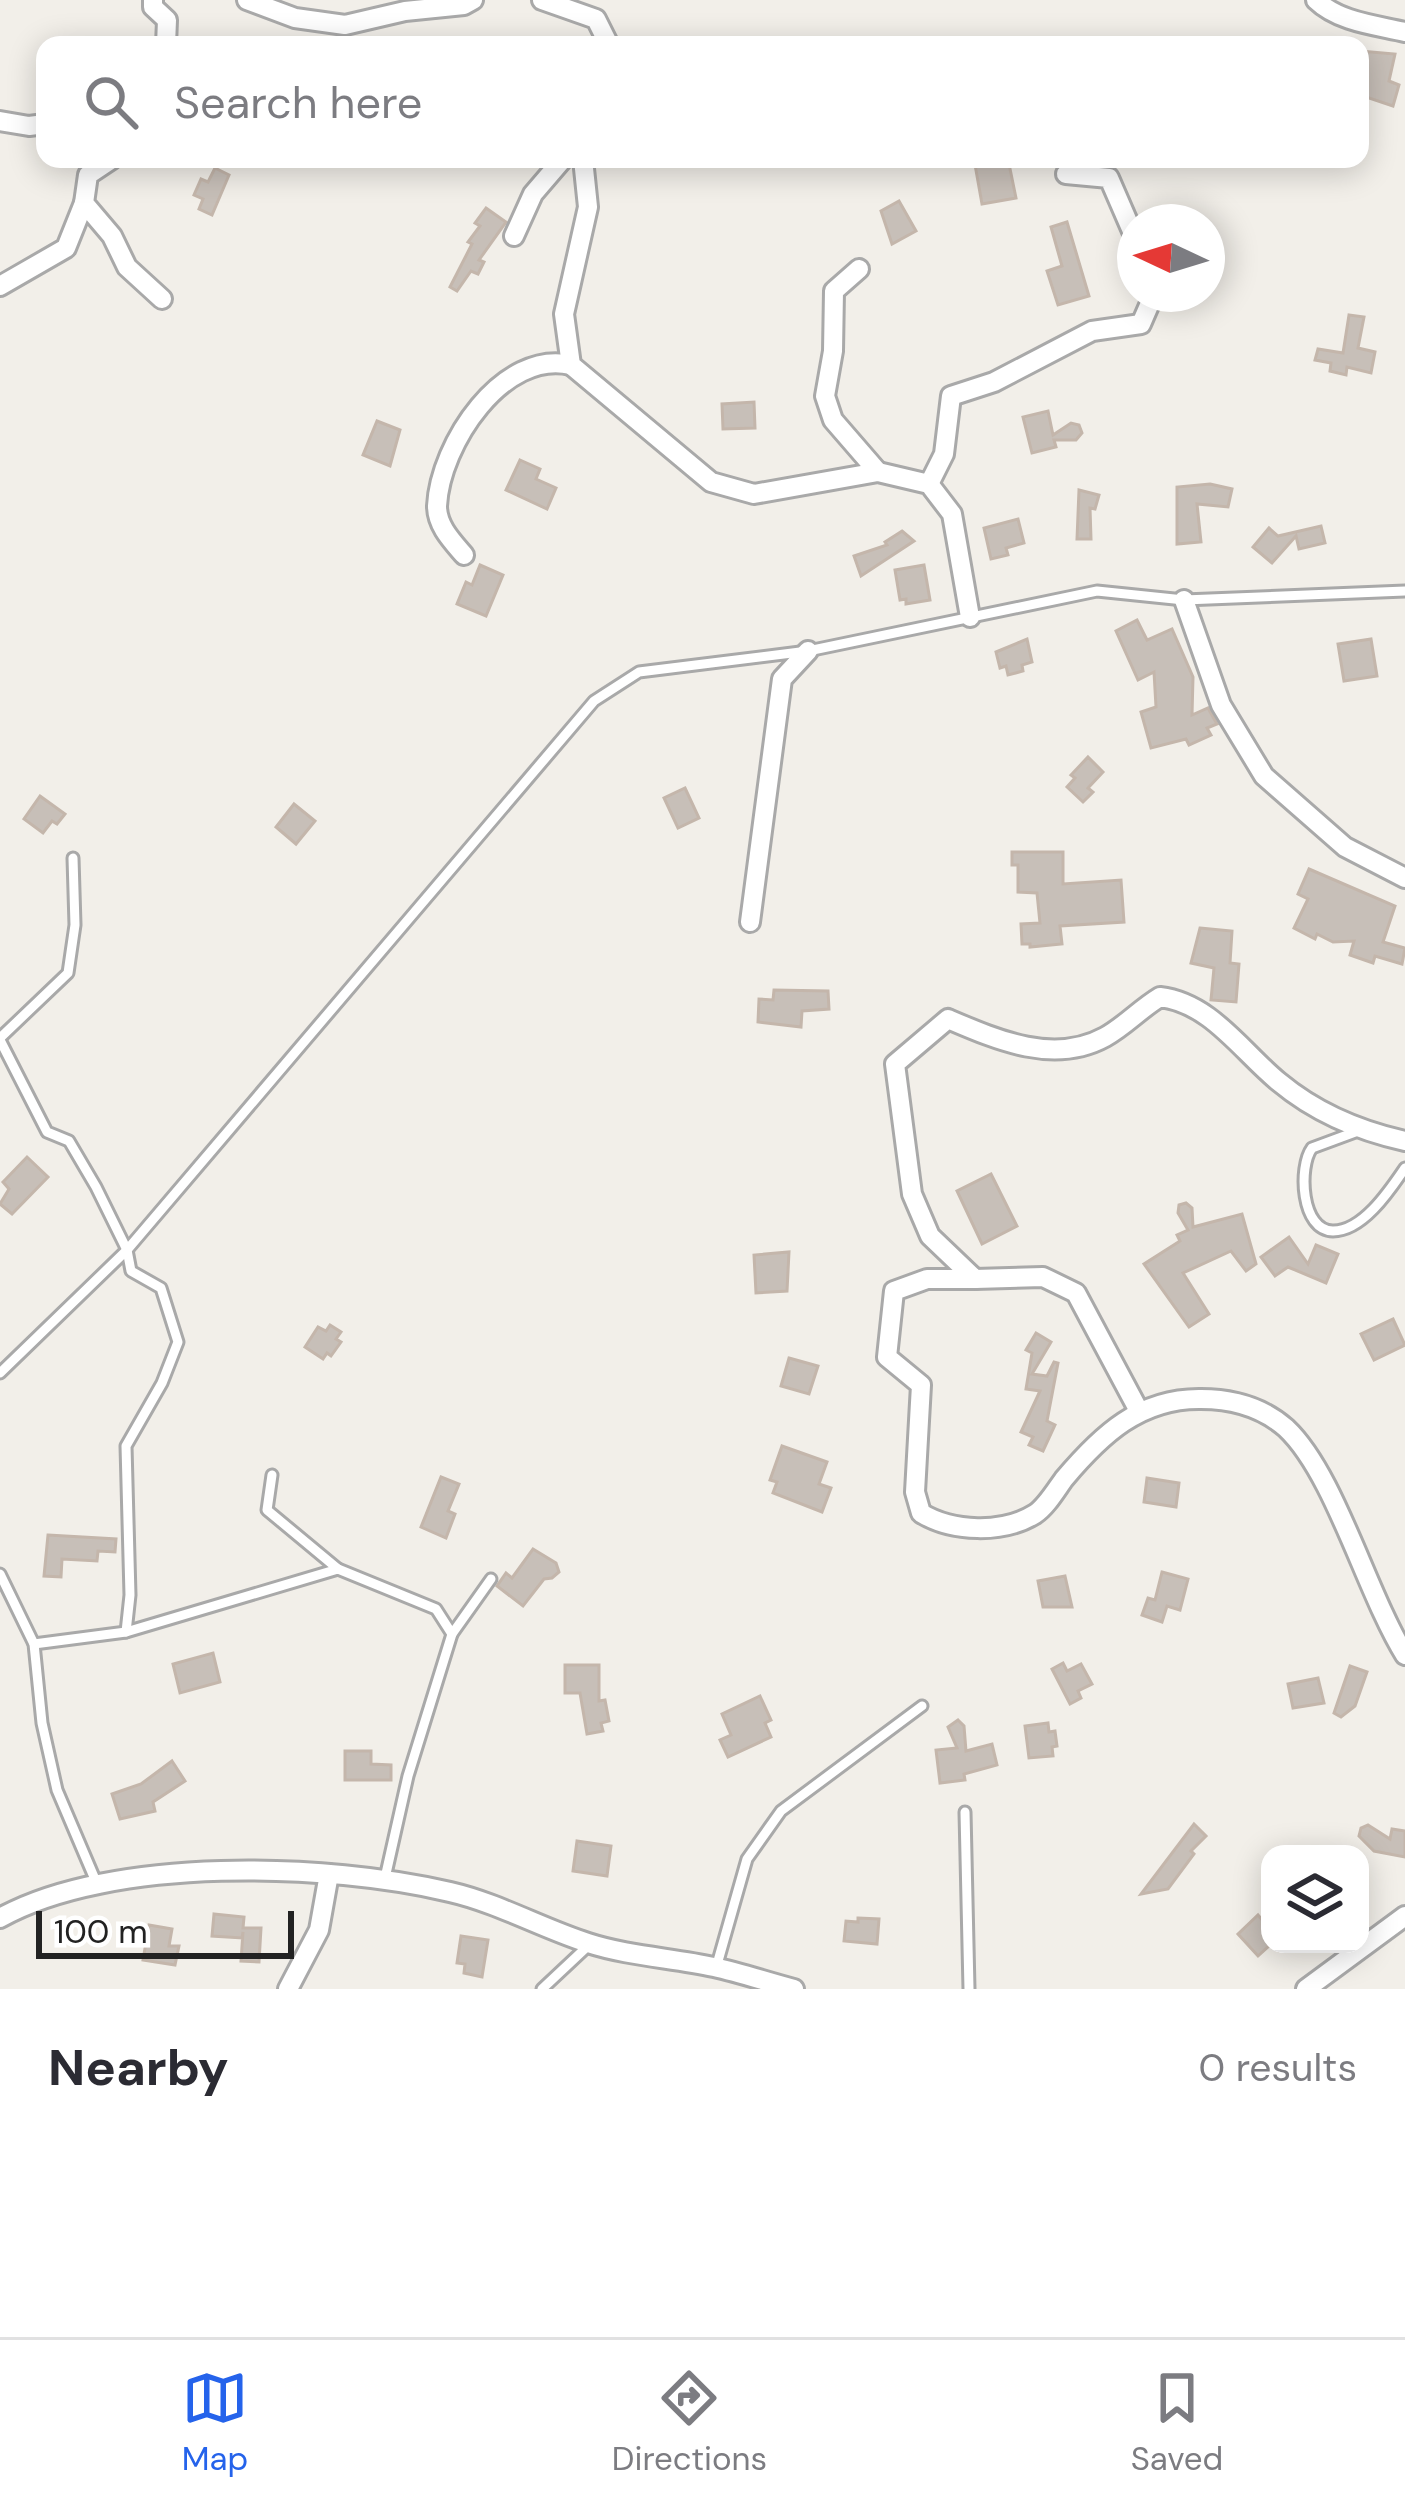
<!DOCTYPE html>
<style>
body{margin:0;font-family:"DM Sans",sans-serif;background:#f7f7f7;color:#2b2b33}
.controls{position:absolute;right:36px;bottom:36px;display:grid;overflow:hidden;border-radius:24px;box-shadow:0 6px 30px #0003}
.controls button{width:108px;height:108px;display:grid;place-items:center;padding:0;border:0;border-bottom:3px solid #e1e1e2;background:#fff;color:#2b2b33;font:60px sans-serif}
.compass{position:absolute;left:1117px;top:204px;width:108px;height:108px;border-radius:50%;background:#fff;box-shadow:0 6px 30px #0003;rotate:274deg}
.scale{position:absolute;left:36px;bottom:30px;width:258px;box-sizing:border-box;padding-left:12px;border:6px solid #222;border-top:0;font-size:33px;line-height:42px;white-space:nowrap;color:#222;-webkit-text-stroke:9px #fff;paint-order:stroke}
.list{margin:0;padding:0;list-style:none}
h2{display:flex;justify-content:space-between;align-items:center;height:156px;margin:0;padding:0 48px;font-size:51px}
h2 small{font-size:39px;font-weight:400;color:#7c7c81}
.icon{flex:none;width:66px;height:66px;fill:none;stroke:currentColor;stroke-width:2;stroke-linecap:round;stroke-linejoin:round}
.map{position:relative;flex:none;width:1405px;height:1989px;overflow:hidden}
.search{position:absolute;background:#fff;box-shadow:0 6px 30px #0003;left:36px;right:36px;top:36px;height:132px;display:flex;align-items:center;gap:30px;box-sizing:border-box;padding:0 42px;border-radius:24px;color:#7c7c81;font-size:45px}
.sheet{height:348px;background:#fff}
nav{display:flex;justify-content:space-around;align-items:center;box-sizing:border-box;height:168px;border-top:3px solid #e1e1e2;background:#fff;font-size:33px;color:#7c7c81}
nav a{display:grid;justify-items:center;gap:6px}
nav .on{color:#2563eb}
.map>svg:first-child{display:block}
.building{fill:#c7bfb8;stroke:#c4b6ab;stroke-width:3}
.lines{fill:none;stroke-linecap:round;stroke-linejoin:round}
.lane-casing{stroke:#a9a9a9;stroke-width:15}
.street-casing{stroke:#a9a9a9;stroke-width:24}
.lane{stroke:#fff;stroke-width:9}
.street{stroke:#fff;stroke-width:18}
</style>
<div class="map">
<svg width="1405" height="1989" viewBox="0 0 1405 1989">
<rect width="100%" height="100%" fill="#f2efe9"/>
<g class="building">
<polygon points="1360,51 1395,54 1389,81 1399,85 1393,106 1360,95"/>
<polygon points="974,159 1008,159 1016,198 982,204"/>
<polygon points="215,168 229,175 212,215 199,209 203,199 194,195 201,179 208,182"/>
<polygon points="899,201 916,231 892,244 881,211"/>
<polygon points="486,208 506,222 479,260 484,262 478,274 471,271 457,291 450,287 472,244 468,242 480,226 475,223"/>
<polygon points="1067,222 1089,296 1058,305 1047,271 1062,266 1051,227"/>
<polygon points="1349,315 1364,317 1358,348 1375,352 1371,373 1347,367 1346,375 1330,371 1331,363 1315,360 1318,349 1343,353"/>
<polygon points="754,402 755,428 723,429 722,404"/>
<polygon points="1048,411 1053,435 1071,423 1079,425 1082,433 1076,440 1054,440 1056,447 1032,453 1023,417"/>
<polygon points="377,421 400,430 390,466 363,455"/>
<polygon points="520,460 540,469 536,479 556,488 547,509 506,490"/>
<polygon points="1210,484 1232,489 1228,507 1197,504 1201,542 1177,544 1177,487"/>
<polygon points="1079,490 1099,495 1095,509 1090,508 1091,539 1077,539"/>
<polygon points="1018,519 1024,543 1006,548 1008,555 991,559 984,528"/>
<polygon points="1321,526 1325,543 1299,549 1296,536 1272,563 1253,547 1269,528 1278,536"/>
<polygon points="902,531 914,541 861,576 854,556 887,545 885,542"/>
<polygon points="480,565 503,575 486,616 457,604 466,582 472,585"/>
<polygon points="924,565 930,600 906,604 906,599 900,600 895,570"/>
<polygon points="1137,620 1147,640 1172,629 1193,677 1192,715 1208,708 1217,724 1207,728 1211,735 1189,745 1186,739 1151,748 1141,712 1156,707 1154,672 1138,680 1116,631"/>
<polygon points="1027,639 1032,662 1022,665 1023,671 1008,675 1006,666 1000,668 996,652"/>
<polygon points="1371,639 1377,676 1344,681 1338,644"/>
<polygon points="1088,757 1103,772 1088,788 1093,792 1083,802 1067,787 1075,778 1071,775"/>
<polygon points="685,788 699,818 678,828 664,798"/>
<polygon points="40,796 65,814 57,824 52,821 43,833 24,819"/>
<polygon points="294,804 315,821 296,844 276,827"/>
<polygon points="1012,852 1063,852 1063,884 1121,880 1124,922 1060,926 1062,944 1030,947 1030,944 1022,944 1021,924 1040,923 1037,893 1018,892 1018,865 1012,865"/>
<polygon points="1309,869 1395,906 1383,942 1405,948 1402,964 1375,956 1373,963 1350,955 1354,941 1333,942 1317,934 1315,939 1294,928 1308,899 1298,894"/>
<polygon points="1200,928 1232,931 1230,963 1239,964 1236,1002 1211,1000 1214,968 1191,963"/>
<polygon points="774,990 828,991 829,1009 802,1011 801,1027 758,1022 759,999 773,1000"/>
<polygon points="27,1157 48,1177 12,1214 0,1204 9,1189 3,1182"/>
<polygon points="991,1174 1017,1226 982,1244 957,1191"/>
<polygon points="1186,1203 1192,1208 1193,1227 1242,1214 1256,1264 1246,1271 1231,1251 1183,1273 1209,1314 1189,1327 1144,1264 1180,1241 1177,1235 1188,1230 1178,1213 1179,1205"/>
<polygon points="1289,1237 1308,1264 1316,1245 1338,1254 1326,1283 1288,1267 1275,1276 1261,1257"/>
<polygon points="789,1252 787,1291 756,1293 754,1255"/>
<polygon points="1393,1319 1405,1345 1374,1360 1361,1334"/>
<polygon points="330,1325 341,1332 336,1339 341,1342 331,1356 327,1353 323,1359 305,1347 318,1327 326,1331"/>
<polygon points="1036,1333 1051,1342 1032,1374 1047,1376 1054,1362 1058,1363 1047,1421 1055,1425 1043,1451 1029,1445 1033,1437 1021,1432 1040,1391 1026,1389 1032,1353 1026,1350"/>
<polygon points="789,1358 818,1366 809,1394 781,1386"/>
<polygon points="782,1446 827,1462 819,1484 831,1488 822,1512 773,1493 777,1482 770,1480"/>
<polygon points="441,1477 459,1484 448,1511 455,1514 446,1538 421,1527"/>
<polygon points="1147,1478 1179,1483 1176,1507 1144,1502"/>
<polygon points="48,1535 116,1539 115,1552 98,1551 97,1561 62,1559 61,1577 44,1576"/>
<polygon points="533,1549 556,1563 559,1572 552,1578 544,1579 523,1606 497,1586 506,1573 512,1578"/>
<polygon points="1162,1572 1188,1579 1180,1610 1167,1606 1162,1622 1142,1615 1148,1598 1155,1600"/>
<polygon points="1065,1576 1072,1607 1043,1607 1038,1581"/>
<polygon points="213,1653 220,1682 180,1693 173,1664"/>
<polygon points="1063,1663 1067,1671 1081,1664 1092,1684 1078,1691 1081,1698 1070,1704 1052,1669"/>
<polygon points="565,1665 599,1665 599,1701 605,1700 609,1721 601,1723 603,1731 587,1734 580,1693 565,1693"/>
<polygon points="1350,1666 1367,1672 1355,1706 1341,1717 1334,1713"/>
<polygon points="1318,1678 1324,1703 1293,1708 1288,1684"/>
<polygon points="760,1696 771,1720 765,1723 771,1737 728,1757 720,1740 731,1735 722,1714"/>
<polygon points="958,1720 964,1726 966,1751 992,1744 997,1765 964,1774 965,1780 940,1783 936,1750 957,1748 948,1727"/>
<polygon points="1048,1723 1049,1732 1055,1731 1057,1746 1052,1747 1053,1756 1029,1758 1025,1726"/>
<polygon points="345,1751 371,1751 371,1764 391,1765 391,1780 345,1780"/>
<polygon points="172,1761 185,1781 153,1802 155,1811 120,1819 112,1794 141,1784"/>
<polygon points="1194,1824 1206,1836 1191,1851 1194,1854 1168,1889 1141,1894"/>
<polygon points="1368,1825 1390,1839 1392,1829 1405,1831 1405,1857 1374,1851 1359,1836 1361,1828"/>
<polygon points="577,1841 611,1846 607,1876 573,1871"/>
<polygon points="214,1914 244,1917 243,1928 261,1928 259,1962 241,1961 243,1932 242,1938 212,1936"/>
<polygon points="1258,1915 1270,1929 1270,1945 1258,1956 1238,1934"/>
<polygon points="858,1918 879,1919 877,1944 844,1941 846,1921 858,1922"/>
<polygon points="149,1925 172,1929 169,1946 179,1946 175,1965 143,1960"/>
<polygon points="461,1936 488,1940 482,1977 464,1973 465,1964 457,1963"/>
</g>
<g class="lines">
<g class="lane-casing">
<g id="lane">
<polyline points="0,1038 68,973 75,925 73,858"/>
<polyline points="0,1040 47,1132 69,1141 96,1187 127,1250 131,1271 161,1288 178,1342 162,1383 126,1446 130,1595 126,1632"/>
<path d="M1358,1131L1312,1148C1298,1167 1301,1231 1333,1231C1363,1231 1390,1190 1405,1168"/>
<polyline points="0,1373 127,1250 594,701 639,672 808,651 1097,591 1184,600 1405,591"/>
<polyline points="272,1475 267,1510 338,1569"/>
<polyline points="0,1574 34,1644 42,1723 57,1790 97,1884"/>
<polyline points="452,1634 491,1579"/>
<polyline points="34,1644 126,1632 338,1569 436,1609 452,1634 408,1776 385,1878"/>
<polyline points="965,1812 969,1989"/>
<polyline points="716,1968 747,1859 781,1811 922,1706"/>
<polyline points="542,1989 590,1944"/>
</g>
</g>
<g class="street-casing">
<g id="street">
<polyline points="153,0 153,7 167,20 166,45"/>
<polyline points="247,0 295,18 345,25 405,11 464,5 473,0"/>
<polyline points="542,0 596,19 609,45"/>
<path d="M1316,0C1339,22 1375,25 1405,32"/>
<polyline points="0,121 29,126 45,124"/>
<polyline points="112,159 88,175 84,203 112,236 127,267 162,299"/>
<polyline points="583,159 588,207 564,314 571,365 711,482 754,494 878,472 929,484 952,514 970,617"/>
<polyline points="1066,174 1109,178 1135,238"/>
<polyline points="514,236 533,194 563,159"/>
<polyline points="859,269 834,291 833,351 825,396 833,420 878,472"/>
<polyline points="0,286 66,248 84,203"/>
<polyline points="929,484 944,454 951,396 994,382 1092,331 1141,324 1154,294"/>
<path d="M464,555C452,541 437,526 437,506C440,444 503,349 571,365"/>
<polyline points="1184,600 1221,705 1264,776 1345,847 1405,878"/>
<polyline points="750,922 782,679 808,651"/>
<path d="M975,1279H927L894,1291L887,1357L921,1385L915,1492L921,1513C952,1532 1003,1534 1035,1514C1046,1507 1056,1490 1064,1479C1101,1435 1140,1398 1201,1399C1232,1399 1262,1407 1286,1428C1335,1474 1366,1592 1405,1655"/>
<path d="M1139,1411L1076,1293L1043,1277L975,1279L930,1236L912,1194L895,1064L948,1019C997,1040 1054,1065 1105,1037C1125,1026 1140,1009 1160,997C1211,1003 1242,1052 1279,1082C1315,1112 1360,1131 1405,1141"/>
<path d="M0,1918C111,1856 329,1863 450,1892C498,1903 541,1928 588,1943C628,1956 673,1958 714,1967C741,1973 767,1982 794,1989"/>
<polyline points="288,1989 319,1930 329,1874"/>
<polyline points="1306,1989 1405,1916"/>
</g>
</g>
<use href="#lane" class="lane"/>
<use href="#street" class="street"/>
</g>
</svg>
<div class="controls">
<button><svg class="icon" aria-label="layers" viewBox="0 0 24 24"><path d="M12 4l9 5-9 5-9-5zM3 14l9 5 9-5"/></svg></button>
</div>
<svg class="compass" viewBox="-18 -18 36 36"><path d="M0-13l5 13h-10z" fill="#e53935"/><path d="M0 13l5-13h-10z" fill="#7c7c81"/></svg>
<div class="scale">100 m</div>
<div class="search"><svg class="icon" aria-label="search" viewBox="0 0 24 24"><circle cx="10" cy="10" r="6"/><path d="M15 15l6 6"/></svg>Search here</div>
</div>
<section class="sheet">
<h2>Nearby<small>0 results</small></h2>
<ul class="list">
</ul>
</section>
<nav>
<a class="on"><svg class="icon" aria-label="map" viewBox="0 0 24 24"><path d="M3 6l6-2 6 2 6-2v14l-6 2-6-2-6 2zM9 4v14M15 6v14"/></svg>Map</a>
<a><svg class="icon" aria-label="directions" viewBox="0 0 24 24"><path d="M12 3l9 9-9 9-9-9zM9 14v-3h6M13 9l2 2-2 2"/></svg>Directions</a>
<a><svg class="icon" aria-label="saved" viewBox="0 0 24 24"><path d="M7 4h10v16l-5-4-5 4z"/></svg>Saved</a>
</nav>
